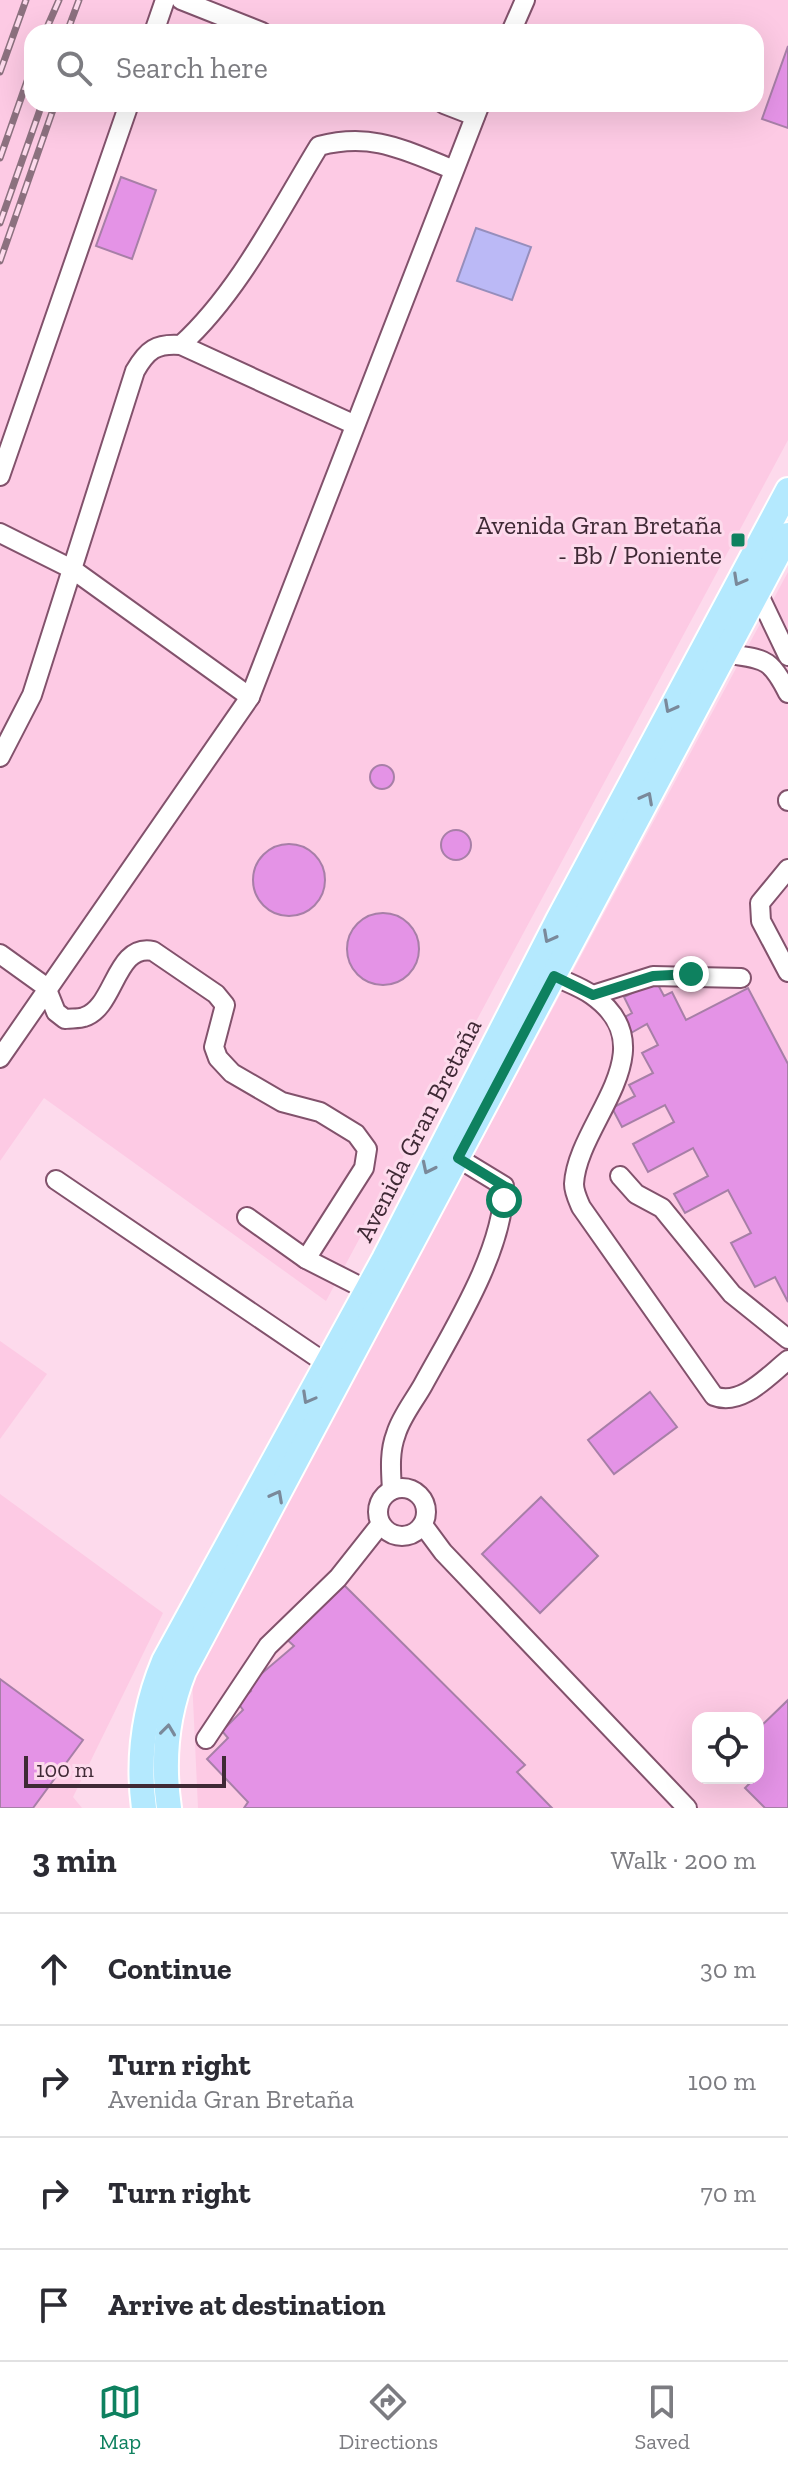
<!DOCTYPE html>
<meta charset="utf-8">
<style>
body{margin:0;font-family:"Zilla Slab",serif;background:#f2f2f3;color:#2b2b33}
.controls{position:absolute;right:24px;bottom:24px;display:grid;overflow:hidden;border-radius:16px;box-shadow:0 8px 32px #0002}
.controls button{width:72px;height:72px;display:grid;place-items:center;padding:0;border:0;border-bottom:2px solid #e1e1e2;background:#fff;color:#2b2b33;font:40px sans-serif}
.scale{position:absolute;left:24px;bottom:20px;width:202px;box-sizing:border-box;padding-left:8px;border:4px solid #3f2935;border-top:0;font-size:22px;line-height:28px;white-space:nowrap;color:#3f2935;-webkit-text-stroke:6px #fddaec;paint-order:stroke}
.stop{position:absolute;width:24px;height:24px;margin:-18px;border:6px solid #0e815f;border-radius:50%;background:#fff}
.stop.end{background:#0e815f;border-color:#fff;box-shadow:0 2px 8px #0008}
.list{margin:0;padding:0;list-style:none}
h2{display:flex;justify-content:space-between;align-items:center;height:104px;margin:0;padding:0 32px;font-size:34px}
h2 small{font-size:26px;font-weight:400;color:#7c7c81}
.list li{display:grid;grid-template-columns:52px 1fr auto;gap:24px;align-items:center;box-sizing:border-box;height:112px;padding:0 32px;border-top:2px solid #e1e1e2}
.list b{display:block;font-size:30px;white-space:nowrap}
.list p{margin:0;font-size:26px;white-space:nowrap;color:#7c7c81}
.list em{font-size:26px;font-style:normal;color:#7c7c81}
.icon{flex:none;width:44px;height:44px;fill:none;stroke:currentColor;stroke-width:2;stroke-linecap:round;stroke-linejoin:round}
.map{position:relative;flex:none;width:788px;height:1808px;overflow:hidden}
.search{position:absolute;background:#fff;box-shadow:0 8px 32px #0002;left:24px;right:24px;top:24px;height:88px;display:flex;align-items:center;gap:20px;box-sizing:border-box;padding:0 28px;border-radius:24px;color:#7c7c81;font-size:30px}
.sheet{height:552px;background:#fff}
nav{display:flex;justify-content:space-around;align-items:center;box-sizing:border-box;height:112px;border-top:2px solid #e1e1e2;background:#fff;font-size:22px;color:#7c7c81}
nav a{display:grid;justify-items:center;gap:4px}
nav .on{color:#0e815f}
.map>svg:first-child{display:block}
.built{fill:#fdcae4;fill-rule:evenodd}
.water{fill:#bbb9f6;stroke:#968ebc;stroke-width:2}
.building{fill:#e493e6;stroke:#a77fa7;stroke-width:2}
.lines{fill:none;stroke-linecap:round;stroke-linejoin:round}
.minor-casing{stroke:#82526c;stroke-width:22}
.major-casing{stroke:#fff;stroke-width:28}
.minor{stroke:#fff;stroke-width:18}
.major{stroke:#b4e9fe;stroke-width:24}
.rail-casing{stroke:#8c717f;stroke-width:7}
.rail{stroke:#fddaec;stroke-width:4;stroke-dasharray:12;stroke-linecap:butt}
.oneway{stroke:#7a899a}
.route{stroke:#0e815f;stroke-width:10}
.poi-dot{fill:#0e815f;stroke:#fddaec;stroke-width:3}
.labels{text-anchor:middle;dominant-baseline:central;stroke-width:6;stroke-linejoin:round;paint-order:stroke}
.poi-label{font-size:26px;fill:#3f2935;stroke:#fddaec;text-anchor:end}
.street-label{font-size:26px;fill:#3f2935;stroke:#fddaec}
</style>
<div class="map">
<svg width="788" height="1808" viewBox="0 0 788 1808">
<rect width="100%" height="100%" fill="#fddaec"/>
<g class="built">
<path d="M0,0H788V440L326,1301L44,1098L0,1161ZM32,32H756V104H32Z"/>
<path d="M788,572V1808H198L192,1678ZM698,1718H758V1778H698Z"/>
<polygon points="0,1341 47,1374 0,1439"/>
<polygon points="0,1494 163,1613 73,1797 82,1808 0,1808"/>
</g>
<polygon class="water" points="476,228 531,247 512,300 457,281"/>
<g class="building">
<polygon points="788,46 788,128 762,119"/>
<polygon points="121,177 156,190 132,259 96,246"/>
<circle cx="382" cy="777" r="12"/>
<circle cx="456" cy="845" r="15"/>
<circle cx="289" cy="880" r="36"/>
<circle cx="383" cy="949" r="36"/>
<polygon points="656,981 664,996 672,992 686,1020 748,988 788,1064 788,1302 775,1277 755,1287 731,1243 751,1233 728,1190 685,1213 674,1194 708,1176 693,1148 648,1172 633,1144 674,1122 665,1105 622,1127 612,1108 635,1096 629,1085 653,1073 642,1053 658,1045 647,1024 631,1033 623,1018 632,1013 624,997"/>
<polygon points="650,1392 677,1427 614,1474 588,1440"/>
<polygon points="541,1497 598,1556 540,1613 482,1554"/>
<polygon points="340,1581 525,1765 517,1772 552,1808 244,1808 248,1802 207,1759 228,1738 222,1731 243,1710 238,1703 251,1691 247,1686 294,1646 283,1636"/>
<polygon points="0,1679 83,1740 33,1808 0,1808"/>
<polygon points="788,1700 788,1808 765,1808 745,1788 753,1780 751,1778 758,1778 758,1729"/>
</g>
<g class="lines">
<g class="minor-casing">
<g id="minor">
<polyline points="181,0 262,32"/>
<polyline points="154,32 165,0"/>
<polyline points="511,32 525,0"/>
<polyline points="444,104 475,116"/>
<path d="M181,345C239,292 278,213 319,146C372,132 404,150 452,169"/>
<polyline points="0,476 129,104"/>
<polyline points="0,533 72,569 250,697"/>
<polyline points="757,591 788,656"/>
<path d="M723,653C763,660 769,655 788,693"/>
<path d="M0,757L32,695L135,371C147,350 156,343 181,345L353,424"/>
<polyline points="788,800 788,801"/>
<polyline points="788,869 760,903 761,921 788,972"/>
<path d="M0,954L46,987L56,1012L65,1019C71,1018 79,1019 84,1017C115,1008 115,943 153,951L216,994L225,1005L214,1047L218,1058L232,1073L282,1102L320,1112L356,1134L367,1149L364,1168L306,1259"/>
<path d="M554,976C566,982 581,987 592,995C670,1050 577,1122 574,1184C574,1192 578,1200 581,1207L714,1396C741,1407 768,1376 788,1360"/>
<polyline points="593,995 653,976 741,978"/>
<polyline points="0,1058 250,697 480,104"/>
<polyline points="620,1176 636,1194 662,1208 732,1294 788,1339"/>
<polyline points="56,1180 327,1364"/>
<polyline points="247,1217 306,1259 367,1290"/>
<circle cx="402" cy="1512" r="24"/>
<path d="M392,1490C391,1472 389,1452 396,1434C401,1417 414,1401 423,1385C453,1330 504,1250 504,1186L458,1158"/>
<polyline points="423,1525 443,1552 687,1808"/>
<polyline points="206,1739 268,1646 338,1578 380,1525"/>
</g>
</g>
<g class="major-casing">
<g id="major">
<path d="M144,1808C137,1756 144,1709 164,1661L384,1259L558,920L788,490"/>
<path d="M169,1808C162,1760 166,1716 184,1671L788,535"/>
</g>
</g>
<use href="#minor" class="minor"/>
<use href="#major" class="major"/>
<g class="rail-casing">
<g id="rail">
<polyline points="45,32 59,0"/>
<polyline points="67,32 79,0"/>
<polyline points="0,72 26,0"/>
<polyline points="0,158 32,67"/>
<polyline points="0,223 42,104"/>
<polyline points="0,261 55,104"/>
</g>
</g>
<use href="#rail" class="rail"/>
</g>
<defs><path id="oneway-chevron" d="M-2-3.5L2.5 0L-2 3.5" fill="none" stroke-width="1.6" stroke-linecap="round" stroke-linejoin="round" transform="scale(2)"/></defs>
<g class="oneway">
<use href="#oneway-chevron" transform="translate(739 580) rotate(119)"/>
<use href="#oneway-chevron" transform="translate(670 707) rotate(118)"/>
<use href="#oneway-chevron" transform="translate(647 798) rotate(-62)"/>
<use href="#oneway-chevron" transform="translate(549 937) rotate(118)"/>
<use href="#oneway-chevron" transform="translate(428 1168) rotate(116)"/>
<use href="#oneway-chevron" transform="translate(308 1398) rotate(119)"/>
<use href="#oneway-chevron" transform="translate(277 1496) rotate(-62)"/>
<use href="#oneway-chevron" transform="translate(168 1730) rotate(-83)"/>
</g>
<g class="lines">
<polyline class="route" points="504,1200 504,1186 458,1158 554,976 593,995 653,976 691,974"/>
</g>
<rect class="poi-dot" x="730" y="532" width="16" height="16" rx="4"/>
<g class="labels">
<g class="poi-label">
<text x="722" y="525">Avenida Gran Bretaña<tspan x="722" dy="30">- Bb / Poniente</tspan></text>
</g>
<g class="street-label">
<text transform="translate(418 1130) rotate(-63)">Avenida Gran Bretaña</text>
</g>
</g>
</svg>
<div class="controls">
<button><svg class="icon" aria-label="locate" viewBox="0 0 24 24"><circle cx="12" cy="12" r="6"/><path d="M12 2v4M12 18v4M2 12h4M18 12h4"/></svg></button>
</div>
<div class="scale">100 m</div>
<div class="stop" style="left:504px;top:1200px"></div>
<div class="stop end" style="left:691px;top:974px"></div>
<div class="search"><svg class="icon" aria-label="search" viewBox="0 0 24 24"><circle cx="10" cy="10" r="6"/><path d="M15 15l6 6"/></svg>Search here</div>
</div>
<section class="sheet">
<h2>3 min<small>Walk · 200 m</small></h2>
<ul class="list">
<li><svg class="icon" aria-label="ahead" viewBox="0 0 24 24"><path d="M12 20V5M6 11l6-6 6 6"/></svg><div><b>Continue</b></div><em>30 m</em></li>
<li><svg class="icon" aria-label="right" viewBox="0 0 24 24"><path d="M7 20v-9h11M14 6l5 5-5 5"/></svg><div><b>Turn right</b><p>Avenida Gran Bretaña</p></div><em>100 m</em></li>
<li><svg class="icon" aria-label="right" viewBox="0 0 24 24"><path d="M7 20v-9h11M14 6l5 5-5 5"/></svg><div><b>Turn right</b></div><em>70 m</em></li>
<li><svg class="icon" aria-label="arrive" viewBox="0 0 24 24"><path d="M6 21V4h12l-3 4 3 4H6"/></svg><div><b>Arrive at destination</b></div></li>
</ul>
</section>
<nav>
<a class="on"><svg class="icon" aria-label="map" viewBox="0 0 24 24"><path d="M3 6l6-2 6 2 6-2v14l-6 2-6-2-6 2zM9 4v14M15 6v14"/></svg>Map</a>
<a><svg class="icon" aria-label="directions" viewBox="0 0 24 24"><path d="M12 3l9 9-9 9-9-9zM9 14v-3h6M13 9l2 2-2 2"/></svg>Directions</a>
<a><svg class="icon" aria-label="saved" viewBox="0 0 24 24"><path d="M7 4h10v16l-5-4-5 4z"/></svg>Saved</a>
</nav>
